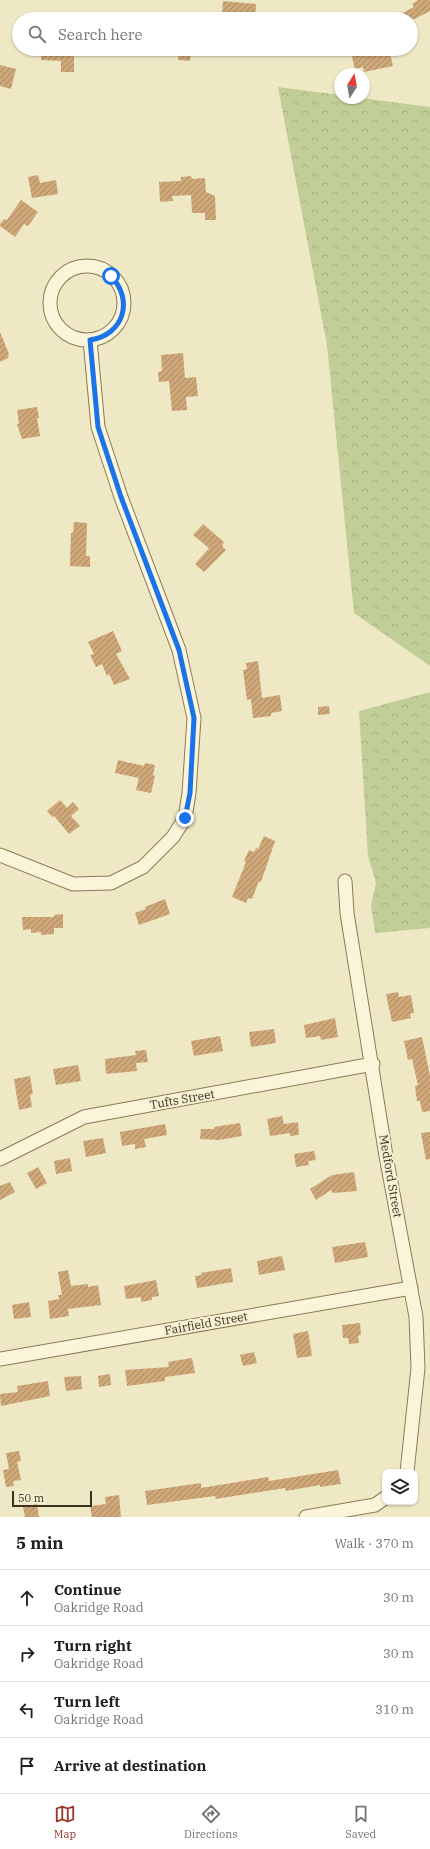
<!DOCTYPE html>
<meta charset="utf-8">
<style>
body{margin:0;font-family:"IBM Plex Serif",serif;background:#f2f2f2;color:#202124}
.controls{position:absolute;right:12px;bottom:12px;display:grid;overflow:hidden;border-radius:8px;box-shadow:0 1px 3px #0004}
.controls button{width:36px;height:36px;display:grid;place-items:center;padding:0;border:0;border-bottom:1px solid #e0e0e0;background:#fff;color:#202124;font:20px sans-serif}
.compass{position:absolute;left:334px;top:68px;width:36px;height:36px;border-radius:50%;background:#fff;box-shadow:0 1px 3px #0004;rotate:11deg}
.scale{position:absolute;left:12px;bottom:10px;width:80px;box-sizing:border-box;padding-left:4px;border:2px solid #3a301e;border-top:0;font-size:11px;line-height:14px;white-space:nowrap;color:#3a301e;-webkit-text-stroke:3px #f7f1d4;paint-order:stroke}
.stop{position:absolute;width:12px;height:12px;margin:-9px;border:3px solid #1a73e8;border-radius:50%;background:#fff}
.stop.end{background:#1a73e8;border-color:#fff;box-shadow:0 1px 4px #0008}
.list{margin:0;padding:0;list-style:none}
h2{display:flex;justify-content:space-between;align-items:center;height:52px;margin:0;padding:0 16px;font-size:17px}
h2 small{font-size:13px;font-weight:400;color:#757577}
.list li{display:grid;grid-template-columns:26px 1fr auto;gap:12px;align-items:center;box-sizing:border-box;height:56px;padding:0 16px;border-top:1px solid #e0e0e0}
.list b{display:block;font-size:15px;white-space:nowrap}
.list p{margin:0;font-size:13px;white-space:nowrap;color:#757577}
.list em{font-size:13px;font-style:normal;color:#757577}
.icon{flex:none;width:22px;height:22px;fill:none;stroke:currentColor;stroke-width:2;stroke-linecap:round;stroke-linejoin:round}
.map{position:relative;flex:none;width:430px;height:1517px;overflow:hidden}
.search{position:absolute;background:#fff;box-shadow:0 1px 3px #0004;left:12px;right:12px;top:12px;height:44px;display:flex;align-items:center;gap:10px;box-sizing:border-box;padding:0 14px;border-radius:22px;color:#757577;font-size:15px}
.sheet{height:276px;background:#fff}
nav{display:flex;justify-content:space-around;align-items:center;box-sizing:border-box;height:56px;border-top:1px solid #e0e0e0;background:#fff;font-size:11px;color:#757577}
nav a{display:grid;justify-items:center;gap:2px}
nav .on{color:#9c3628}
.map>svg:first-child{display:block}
.forest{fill:url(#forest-crowns)}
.building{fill:url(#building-hatch)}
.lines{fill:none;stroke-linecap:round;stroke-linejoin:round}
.street-casing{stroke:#8b7a5a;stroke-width:15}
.street{stroke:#faf4d8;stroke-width:13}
.route{stroke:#1a73e8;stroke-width:5}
.labels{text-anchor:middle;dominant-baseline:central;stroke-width:4;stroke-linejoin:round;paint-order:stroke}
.street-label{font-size:12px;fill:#3a301e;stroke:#f7f1d4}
</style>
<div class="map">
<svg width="430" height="1517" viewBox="0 0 430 1517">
<defs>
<pattern id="forest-crowns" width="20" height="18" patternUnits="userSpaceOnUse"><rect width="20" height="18" fill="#c1ce98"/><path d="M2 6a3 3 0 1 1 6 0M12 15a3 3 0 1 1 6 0" fill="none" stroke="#a7b183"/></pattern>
<pattern id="building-hatch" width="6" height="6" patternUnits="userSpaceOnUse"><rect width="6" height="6" fill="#cfa879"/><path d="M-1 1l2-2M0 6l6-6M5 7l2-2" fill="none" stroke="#a98963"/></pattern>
</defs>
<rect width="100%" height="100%" fill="#efe8c4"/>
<g class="forest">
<polygon points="278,87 340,95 340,98 361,98 430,107 430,666 354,613 327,345"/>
<polygon points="430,692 430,928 375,933 371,905 376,883 368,856 359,711"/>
</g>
<g class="building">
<polygon points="418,0 430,0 430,11 415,19 391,19 414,7 412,4"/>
<polygon points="223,1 256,4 255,19 231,19 231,14 222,14"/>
<polygon points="41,49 74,49 74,72 61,72 61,61 41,60"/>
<polygon points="179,49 191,49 190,61 178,60"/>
<polygon points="353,49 389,49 393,66 364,72 363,67 355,69 351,53"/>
<polygon points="0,65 16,69 11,89 0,86"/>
<polygon points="38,175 40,183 56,180 58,194 32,198 28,177"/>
<polygon points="191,176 192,179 205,178 206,192 215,196 216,220 205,220 205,213 192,213 191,195 172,196 173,201 160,202 159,182 181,181 181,177"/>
<polygon points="21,200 38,212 28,226 24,224 15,237 0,226 0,224 4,219 7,220"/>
<polygon points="0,332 9,354 8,358 0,362"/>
<polygon points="183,353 185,378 196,377 198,396 186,397 187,410 172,411 169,381 159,382 158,372 162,371 161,355"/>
<polygon points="37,407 39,418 37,418 40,436 22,439 17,424 19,424 17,410"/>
<polygon points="74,522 87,523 86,556 90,556 90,567 70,566 71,533 73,533"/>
<polygon points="203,524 224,542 222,546 226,550 204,572 195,564 209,548 193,535"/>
<polygon points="113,631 122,651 116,654 130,679 114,685 109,674 107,676 102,664 96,667 90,655 94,654 88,642"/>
<polygon points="258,661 262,698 280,695 282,711 271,713 271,716 253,718 251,699 247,700 243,670 247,669 246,663"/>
<polygon points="329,706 330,714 318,715 318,707"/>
<polygon points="118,760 144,766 145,763 155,765 153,775 155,776 151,793 136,790 139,778 115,773"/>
<polygon points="60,800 67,808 73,802 79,809 71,816 80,826 69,834 54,816 52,817 47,811"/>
<polygon points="264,836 275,841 261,882 259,881 252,899 248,898 246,903 232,897 246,862 244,861 249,850 254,852 256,848 258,849"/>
<polygon points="165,899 170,914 139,925 135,913 146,909 145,907"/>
<polygon points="63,914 63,928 54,928 54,934 41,935 41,932 31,933 31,929 23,930 22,917 54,917 54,915"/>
<polygon points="398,992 399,997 411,995 414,1013 410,1014 411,1018 392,1022 386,994"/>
<polygon points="335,1018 338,1037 321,1040 320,1036 306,1038 304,1025"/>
<polygon points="274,1029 276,1043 251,1047 249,1032"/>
<polygon points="220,1036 223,1051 194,1056 191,1041"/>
<polygon points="422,1037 430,1076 430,1111 422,1112 420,1101 417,1101 415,1086 418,1085 412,1059 408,1060 404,1041"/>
<polygon points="146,1050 148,1062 136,1063 137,1071 106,1074 105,1059 136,1055 135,1051"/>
<polygon points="78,1065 81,1081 56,1085 53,1069"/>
<polygon points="30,1076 33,1094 30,1095 32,1107 19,1110 14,1079"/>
<polygon points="282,1116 284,1124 298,1122 299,1135 290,1136 290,1133 270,1136 267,1119"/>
<polygon points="240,1123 242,1136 219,1140 200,1139 201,1129 215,1129 214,1127"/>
<polygon points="165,1124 167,1135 144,1139 146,1147 135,1149 135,1144 122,1146 120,1132"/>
<polygon points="430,1132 430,1159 426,1160 421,1133"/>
<polygon points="103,1138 106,1153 86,1157 83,1141"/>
<polygon points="314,1151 316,1160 308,1161 309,1165 296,1167 294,1154"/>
<polygon points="70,1158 72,1171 56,1174 54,1161"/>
<polygon points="38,1167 47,1183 36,1189 27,1173"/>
<polygon points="354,1172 357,1191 333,1193 331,1190 316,1200 310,1189 332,1175"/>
<polygon points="10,1182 15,1192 0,1200 0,1186"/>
<polygon points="365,1242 368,1257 335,1263 332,1247"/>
<polygon points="282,1256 285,1270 259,1275 257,1261"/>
<polygon points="231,1268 233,1282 197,1288 195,1276 202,1275 201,1273"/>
<polygon points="68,1270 71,1286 88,1284 88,1287 98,1285 101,1305 68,1309 69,1316 50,1319 48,1301 59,1299 58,1295 62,1295 58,1272"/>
<polygon points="156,1280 159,1296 152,1297 152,1300 141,1302 141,1297 126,1299 124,1286"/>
<polygon points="29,1302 31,1317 14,1319 12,1305"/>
<polygon points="360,1323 361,1335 358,1336 359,1343 349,1344 348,1338 343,1338 342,1325"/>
<polygon points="308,1331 312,1356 297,1358 293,1334"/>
<polygon points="254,1352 257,1363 243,1366 240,1355"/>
<polygon points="192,1358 195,1373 165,1377 165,1381 127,1386 125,1370 169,1367 168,1362"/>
<polygon points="110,1374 111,1385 99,1387 98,1376"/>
<polygon points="81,1376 82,1389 66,1391 64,1377"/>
<polygon points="48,1381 50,1396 1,1406 0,1394 18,1392 17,1386"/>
<polygon points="19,1451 21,1461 17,1462 21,1480 13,1481 14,1486 6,1487 3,1470 9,1469 6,1453"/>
<polygon points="338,1470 341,1484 320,1487 320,1485 286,1491 285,1488 216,1499 215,1496 147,1505 145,1491 201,1483 201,1488 268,1477 269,1481"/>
<polygon points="119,1495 121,1517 92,1517 90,1506 106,1504 105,1497"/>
<polygon points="37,1504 39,1517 25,1517 23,1507"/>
</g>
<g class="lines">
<g class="street-casing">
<g id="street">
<circle cx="87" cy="303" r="37"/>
<polyline points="0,855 73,884 111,883 143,867 173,837 185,818 189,793 194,718 179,650 121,497 98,427 90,340"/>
<polyline points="345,881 347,913 386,1156 416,1317 418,1368 407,1472"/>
<polyline points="0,1159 84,1117 373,1064"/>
<polyline points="0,1359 411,1288"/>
<polyline points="306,1517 375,1505 385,1498"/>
</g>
</g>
<use href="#street" class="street"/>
</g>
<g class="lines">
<path class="route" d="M111,276C134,300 124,335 90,340L98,427L121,497L179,650L194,718L190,793L185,818"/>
</g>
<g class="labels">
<g class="street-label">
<text transform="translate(182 1099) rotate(-10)">Tufts Street</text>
<text transform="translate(391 1176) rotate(80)">Medford Street</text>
<text transform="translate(206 1323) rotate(-10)">Fairfield Street</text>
</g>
</g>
</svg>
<div class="controls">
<button><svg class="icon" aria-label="layers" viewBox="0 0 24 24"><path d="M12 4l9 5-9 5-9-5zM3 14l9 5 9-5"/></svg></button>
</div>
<svg class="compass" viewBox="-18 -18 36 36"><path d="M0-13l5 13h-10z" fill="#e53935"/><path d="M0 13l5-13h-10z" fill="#757577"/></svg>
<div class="scale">50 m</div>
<div class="stop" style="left:111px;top:276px"></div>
<div class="stop end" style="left:185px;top:818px"></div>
<div class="search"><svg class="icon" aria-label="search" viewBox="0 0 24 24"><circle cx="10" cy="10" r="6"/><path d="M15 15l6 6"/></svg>Search here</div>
</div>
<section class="sheet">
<h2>5 min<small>Walk · 370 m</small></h2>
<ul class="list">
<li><svg class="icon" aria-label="ahead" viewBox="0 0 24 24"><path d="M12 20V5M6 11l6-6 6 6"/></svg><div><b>Continue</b><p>Oakridge Road</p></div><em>30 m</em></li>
<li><svg class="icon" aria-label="right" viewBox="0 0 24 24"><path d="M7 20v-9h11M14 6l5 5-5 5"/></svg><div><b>Turn right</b><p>Oakridge Road</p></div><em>30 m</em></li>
<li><svg class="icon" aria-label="left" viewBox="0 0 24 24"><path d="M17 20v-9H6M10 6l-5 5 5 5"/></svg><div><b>Turn left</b><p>Oakridge Road</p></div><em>310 m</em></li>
<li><svg class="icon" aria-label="arrive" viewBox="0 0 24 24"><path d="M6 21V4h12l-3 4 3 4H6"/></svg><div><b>Arrive at destination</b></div></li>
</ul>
</section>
<nav>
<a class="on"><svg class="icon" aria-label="map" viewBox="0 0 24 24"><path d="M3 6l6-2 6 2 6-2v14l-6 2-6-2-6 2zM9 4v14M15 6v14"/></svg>Map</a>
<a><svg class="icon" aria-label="directions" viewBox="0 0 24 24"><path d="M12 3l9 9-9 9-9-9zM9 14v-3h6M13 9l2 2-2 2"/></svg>Directions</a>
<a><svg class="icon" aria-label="saved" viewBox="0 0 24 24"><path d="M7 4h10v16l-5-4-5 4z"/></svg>Saved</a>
</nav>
